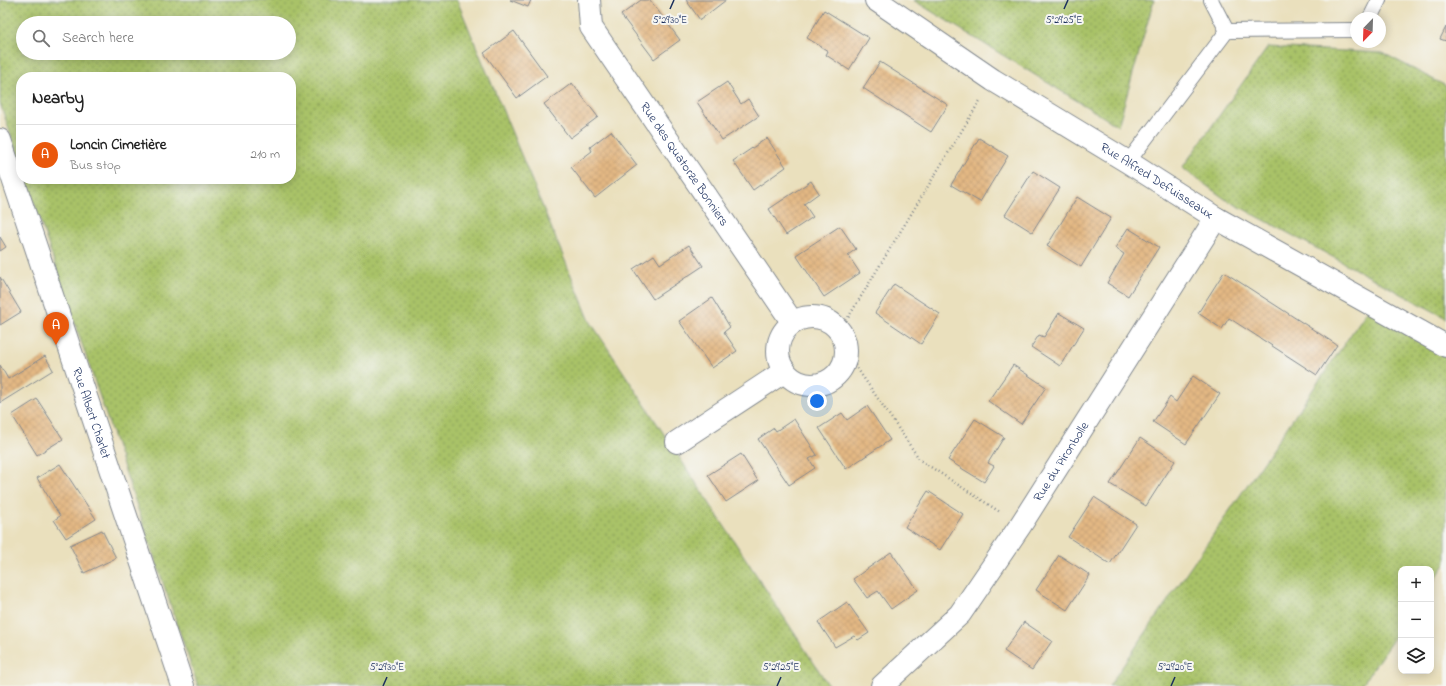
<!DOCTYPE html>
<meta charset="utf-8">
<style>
body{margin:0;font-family:"Indie Flower",sans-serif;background:#f6f6f6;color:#222}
.controls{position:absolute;right:12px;bottom:12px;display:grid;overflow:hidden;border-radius:8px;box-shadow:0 2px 10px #0003}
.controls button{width:36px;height:36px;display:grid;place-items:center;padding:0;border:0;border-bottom:1px solid #e0e0e0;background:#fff;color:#222;font:20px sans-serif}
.compass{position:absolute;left:1350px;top:12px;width:36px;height:36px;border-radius:50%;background:#fff;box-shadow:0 2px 10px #0003;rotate:203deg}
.you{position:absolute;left:817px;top:401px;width:14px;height:14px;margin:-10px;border:3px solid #fff;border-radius:50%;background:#1a73e8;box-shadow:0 0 0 6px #1a73e833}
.badge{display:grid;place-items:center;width:26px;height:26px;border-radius:50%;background:#ea580c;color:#fff;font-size:13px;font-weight:700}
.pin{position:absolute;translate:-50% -33px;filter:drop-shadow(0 1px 2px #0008)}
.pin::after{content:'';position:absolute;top:21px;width:14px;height:12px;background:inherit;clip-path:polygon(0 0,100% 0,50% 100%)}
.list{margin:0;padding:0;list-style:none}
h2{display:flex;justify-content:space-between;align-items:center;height:52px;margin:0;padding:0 16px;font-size:17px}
h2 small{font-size:13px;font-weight:400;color:#767676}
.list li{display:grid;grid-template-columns:26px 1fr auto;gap:12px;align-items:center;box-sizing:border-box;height:60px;padding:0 16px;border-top:1px solid #e0e0e0}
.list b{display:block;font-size:15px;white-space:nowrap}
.list p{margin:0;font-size:13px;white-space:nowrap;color:#767676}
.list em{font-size:13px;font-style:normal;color:#767676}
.icon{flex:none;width:22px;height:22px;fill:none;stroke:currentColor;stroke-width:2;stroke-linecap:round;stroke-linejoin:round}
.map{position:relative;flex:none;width:1446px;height:686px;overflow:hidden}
.search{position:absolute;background:#fff;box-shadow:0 2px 10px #0003;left:16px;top:16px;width:280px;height:44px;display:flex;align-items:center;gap:10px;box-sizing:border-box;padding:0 14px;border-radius:22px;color:#767676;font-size:15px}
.panel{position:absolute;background:#fff;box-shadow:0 2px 10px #0003;left:16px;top:72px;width:280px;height:112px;border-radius:16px}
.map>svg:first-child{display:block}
.grass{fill:url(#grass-dots);stroke:#627863;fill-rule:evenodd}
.building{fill:url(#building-cross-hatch)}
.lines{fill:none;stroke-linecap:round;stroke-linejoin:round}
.service-casing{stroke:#82888e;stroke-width:16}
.minor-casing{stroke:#82888e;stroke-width:24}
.tertiary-casing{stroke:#82888e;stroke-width:24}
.path{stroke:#82888e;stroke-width:2.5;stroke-dasharray:1 3;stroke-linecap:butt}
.service{stroke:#fff;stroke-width:14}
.minor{stroke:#fff;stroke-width:22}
.tertiary{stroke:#fff;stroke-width:22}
.ticks{fill:none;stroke:#1b2f5e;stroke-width:1.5}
.labels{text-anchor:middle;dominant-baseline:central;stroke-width:4;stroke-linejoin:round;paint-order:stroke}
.street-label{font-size:13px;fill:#1b2f5e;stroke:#f6f6f2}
.ticks-label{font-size:10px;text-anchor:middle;fill:#1b2f5e;stroke:#f6f6f2;stroke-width:4;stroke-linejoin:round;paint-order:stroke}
</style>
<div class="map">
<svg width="1446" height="686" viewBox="0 0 1446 686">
<defs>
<pattern id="grass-dots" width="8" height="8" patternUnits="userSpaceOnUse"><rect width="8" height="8" fill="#a9c268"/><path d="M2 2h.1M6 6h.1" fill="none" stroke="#899e59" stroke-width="1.8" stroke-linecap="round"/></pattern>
<pattern id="building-cross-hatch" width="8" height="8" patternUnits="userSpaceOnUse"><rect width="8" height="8" fill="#e3b883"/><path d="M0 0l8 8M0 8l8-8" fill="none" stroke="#c29e74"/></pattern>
</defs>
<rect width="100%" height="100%" fill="#f6f6f2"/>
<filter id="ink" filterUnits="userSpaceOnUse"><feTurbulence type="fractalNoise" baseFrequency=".025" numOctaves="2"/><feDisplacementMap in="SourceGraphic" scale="8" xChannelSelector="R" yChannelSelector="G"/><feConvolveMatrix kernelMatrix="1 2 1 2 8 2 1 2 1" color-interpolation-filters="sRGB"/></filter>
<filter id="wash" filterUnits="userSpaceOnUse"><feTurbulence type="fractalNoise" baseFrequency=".012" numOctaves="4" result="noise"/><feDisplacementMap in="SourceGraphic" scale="16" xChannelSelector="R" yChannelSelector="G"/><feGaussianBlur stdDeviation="0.9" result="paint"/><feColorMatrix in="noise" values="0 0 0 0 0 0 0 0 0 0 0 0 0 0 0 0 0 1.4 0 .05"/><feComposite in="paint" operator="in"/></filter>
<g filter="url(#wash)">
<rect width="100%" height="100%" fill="#eae0bd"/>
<g class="grass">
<path d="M0,0H457L590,321L829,686H198L26,179H291V77H21V165L0,103ZM23,23H289V53H23Z"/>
<polygon points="913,0 1154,0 1118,126"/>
<polygon points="1268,47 1383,53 1446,86 1446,318 1225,199 1182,168"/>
<polygon points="1369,308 1446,343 1446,563 1431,585 1431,569 1401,569 1401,628 1361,686 1109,686"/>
</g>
<g id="blocks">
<g class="building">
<polygon points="510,0 531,0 528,7"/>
<polygon points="641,0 650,0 680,40 654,59 621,15"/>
<polygon points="686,0 726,0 700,20"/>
<polygon points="824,10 869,38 849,70 826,55 828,51 807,38"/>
<polygon points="1446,27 1446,41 1440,39"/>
<polygon points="514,31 547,76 517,98 484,53"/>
<polygon points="880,62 948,105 931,132 863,88"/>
<polygon points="727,82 741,104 748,99 759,116 722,140 697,102"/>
<polygon points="572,83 598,117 570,138 544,104"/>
<polygon points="611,131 637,165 595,198 571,167 592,151 590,147"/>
<polygon points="767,138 786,167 753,190 733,161"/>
<polygon points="979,138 1008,156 980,202 951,185"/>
<polygon points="1033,171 1060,188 1032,232 1005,215"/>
<polygon points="811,181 819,193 804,204 813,217 786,235 769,209"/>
<polygon points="1077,197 1111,218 1081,267 1047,246"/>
<polygon points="840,226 856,249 848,255 860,273 824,297 796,255"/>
<polygon points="1128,228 1159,247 1128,296 1107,283 1124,254 1115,248"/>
<polygon points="0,237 6,247 0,251"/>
<polygon points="689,245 703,266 653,299 633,269 654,255 660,264"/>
<polygon points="1224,272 1337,345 1317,375 1229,318 1222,329 1198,313"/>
<polygon points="0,277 21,312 0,325"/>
<polygon points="894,284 940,314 921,344 875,313"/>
<polygon points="712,298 730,327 724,332 737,351 712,368 679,321"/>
<polygon points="1059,313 1084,328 1060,366 1031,347 1039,335 1044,337"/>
<polygon points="45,356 53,370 0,403 0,365 8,379"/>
<polygon points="1013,365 1046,387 1021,424 988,401"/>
<polygon points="1193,376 1220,394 1186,444 1153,422 1170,397 1176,402"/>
<polygon points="37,399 63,439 37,455 12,415"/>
<polygon points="867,406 890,440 846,469 819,428 842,413 847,420"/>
<polygon points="794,419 817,455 809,459 815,468 789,485 758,439 774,428 776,431"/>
<polygon points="975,419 1004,437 988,463 994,466 984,482 948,460"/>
<polygon points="1140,438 1175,461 1146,506 1110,484"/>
<polygon points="741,454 758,481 726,502 708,475"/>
<polygon points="60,464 96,519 66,538 54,520 60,516 37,478"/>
<polygon points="928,491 963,514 940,550 905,527"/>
<polygon points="1094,497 1136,524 1110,564 1068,537"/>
<polygon points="102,530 116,558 84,573 70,545"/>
<polygon points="891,552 918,590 891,609 878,591 867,598 853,579"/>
<polygon points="1059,555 1090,575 1067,610 1036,590"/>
<polygon points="847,602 869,633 858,640 854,636 835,647 818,622"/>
<polygon points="1024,622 1052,641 1032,670 1004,651"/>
</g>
</g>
</g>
<g filter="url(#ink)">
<use href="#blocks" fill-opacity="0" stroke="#82888e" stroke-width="1"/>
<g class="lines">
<g class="service-casing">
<g id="service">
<polyline points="1370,18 1379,0"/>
<polyline points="1227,31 1356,30"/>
<polyline points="1128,162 1227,31 1211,0"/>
</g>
</g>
<g class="minor-casing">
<g id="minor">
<path id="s1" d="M589,0L591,27L793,323"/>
<path id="s2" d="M876,0L993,80L1128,162L1216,218L1446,346"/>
<circle cx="812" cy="351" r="34"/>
<polyline points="677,442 785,371"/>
<path id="s3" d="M882,686L960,614L1020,526L1216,218"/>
</g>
</g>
<g class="tertiary-casing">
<g id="tertiary">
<path id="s4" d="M0,140L183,686"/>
</g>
</g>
<g class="path">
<polyline points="840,331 981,99"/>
<polyline points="846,352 920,460 1000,512"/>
</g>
<use href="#service" class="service"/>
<use href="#minor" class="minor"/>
<use href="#tertiary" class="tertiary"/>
</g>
</g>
<path class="ticks" d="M670,9L674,0M1064,9L1068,0M383,686L387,677M777,686L781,677M1171,686L1175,677"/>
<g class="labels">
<g class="street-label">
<text stroke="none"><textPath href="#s1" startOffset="193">Rue des Quatorze Bonniers</textPath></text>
<text stroke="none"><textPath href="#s2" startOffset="334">Rue Alfred Defuisseaux</textPath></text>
<text stroke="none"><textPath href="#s4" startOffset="288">Rue Albert Charlet</textPath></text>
<text stroke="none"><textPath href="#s3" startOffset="289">Rue du Pironbolle</textPath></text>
</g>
</g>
<g class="ticks-label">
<text x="670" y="23">5°29'30"E</text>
<text x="1064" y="23">5°29'25"E</text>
<text x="387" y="670">5°29'30"E</text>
<text x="781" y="670">5°29'25"E</text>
<text x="1175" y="670">5°29'20"E</text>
</g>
</svg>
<div class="controls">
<button>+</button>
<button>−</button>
<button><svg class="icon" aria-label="layers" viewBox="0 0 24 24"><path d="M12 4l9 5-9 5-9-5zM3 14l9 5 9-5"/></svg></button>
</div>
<svg class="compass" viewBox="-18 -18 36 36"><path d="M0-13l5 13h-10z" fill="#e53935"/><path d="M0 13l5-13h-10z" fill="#767676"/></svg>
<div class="you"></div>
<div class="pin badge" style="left:56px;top:345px">A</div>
<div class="search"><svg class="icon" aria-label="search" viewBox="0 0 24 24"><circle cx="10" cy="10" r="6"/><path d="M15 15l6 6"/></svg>Search here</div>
<section class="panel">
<h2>Nearby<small></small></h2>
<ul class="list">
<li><span class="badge">A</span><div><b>Loncin Cimetière</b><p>Bus stop</p></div><em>210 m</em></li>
</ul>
</section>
</div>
